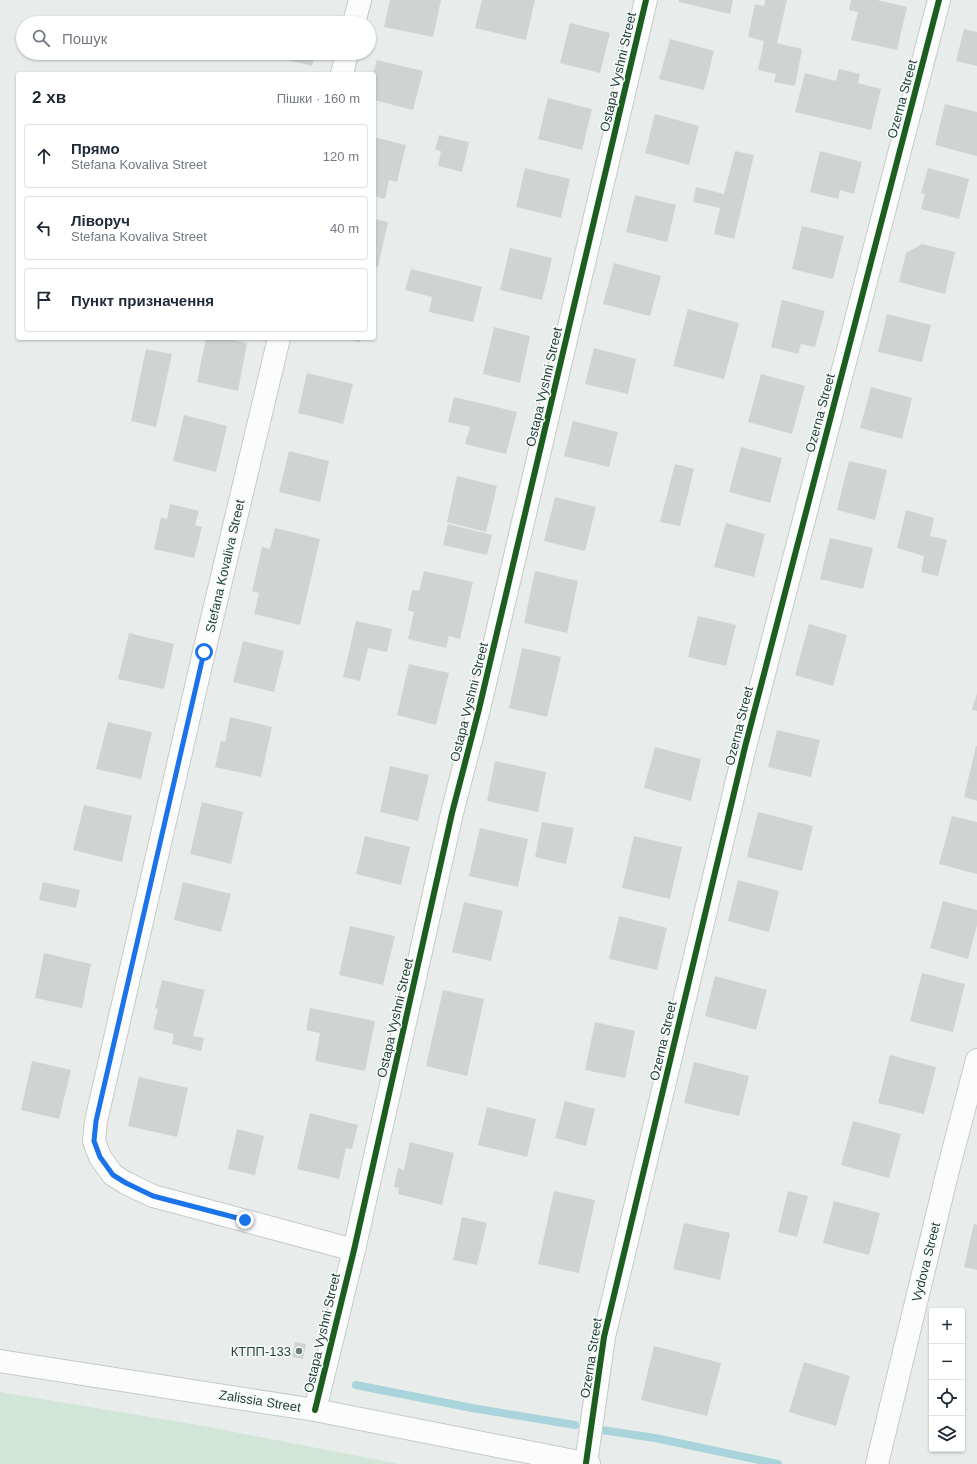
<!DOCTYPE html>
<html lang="uk">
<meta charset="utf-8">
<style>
body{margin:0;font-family:Arial,sans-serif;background:#f6f6f7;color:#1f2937}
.controls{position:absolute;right:12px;bottom:12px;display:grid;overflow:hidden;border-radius:4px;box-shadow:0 1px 3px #0004}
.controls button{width:36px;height:36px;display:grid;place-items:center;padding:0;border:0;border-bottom:1px solid #e0e1e3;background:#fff;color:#1f2937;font:20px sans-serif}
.stop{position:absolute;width:12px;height:12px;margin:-9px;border:3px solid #1a73e8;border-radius:50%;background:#fff}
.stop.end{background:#1a73e8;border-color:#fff;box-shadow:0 1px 4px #0008}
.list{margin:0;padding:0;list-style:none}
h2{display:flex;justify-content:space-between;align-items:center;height:52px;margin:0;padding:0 16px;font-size:17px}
h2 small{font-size:13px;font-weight:400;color:#747a83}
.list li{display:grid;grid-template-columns:26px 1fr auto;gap:12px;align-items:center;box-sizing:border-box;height:64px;margin:0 8px 8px;padding:0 8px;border:1px solid #e0e1e3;border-radius:4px}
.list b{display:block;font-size:15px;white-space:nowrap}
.list p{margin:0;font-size:13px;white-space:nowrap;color:#747a83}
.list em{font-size:13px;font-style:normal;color:#747a83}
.icon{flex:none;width:22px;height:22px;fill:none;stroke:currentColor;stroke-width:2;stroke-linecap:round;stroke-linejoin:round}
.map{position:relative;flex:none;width:977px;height:1464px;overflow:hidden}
.search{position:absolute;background:#fff;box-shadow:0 1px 3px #0004;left:16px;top:16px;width:360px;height:44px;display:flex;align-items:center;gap:10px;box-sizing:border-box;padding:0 14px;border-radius:22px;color:#747a83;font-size:15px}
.panel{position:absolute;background:#fff;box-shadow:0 1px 3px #0004;left:16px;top:72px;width:360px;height:268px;border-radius:4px}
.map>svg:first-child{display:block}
.green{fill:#d1e6d8}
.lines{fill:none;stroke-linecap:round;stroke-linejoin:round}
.stream{stroke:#a9d4db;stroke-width:8}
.building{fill:#cfd4d2}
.minor-casing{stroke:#c5cac8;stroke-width:24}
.secondary-casing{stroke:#c3cbc8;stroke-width:24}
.minor{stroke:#fcfcfc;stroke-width:22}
.secondary{stroke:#fcfcfc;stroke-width:22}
.cycleway-casing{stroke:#f7fbf9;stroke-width:8}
.cycleway{stroke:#1b5e20;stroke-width:6}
.route{stroke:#1a73e8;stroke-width:5}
.poi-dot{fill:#697e78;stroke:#f7fbf9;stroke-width:1.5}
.labels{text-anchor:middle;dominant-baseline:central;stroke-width:3;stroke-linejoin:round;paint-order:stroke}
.street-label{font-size:13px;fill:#24423a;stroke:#f7fbf9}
.poi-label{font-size:13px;fill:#24423a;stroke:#f7fbf9;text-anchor:end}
</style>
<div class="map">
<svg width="977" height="1464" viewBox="0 0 977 1464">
<rect width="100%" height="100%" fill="#e8edeb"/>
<polygon class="green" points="0,1392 204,1426 399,1464 0,1464"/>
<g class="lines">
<g class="stream">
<polyline points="356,1385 472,1408 575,1425"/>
<polyline points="602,1430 655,1438 778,1464"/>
</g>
</g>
<g class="building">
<polygon points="390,0 441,0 433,37 384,27"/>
<polygon points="482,0 535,0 526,40 475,28"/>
<polygon points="679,0 733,0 730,14 679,2"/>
<polygon points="765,0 787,0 777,43 802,49 795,86 774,82 776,74 758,70 764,41 748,37 755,4 764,6"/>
<polygon points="851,0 877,0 907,7 897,50 851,40 858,12 849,10"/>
<polygon points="279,16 303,22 303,23 277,23"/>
<polygon points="570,23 610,33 600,73 560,63"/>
<polygon points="964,29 977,32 977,66 956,61"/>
<polygon points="670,39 714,51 704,90 659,79"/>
<polygon points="270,53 316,53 312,66 269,55"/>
<polygon points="377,60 423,71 413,110 374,100 373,74"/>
<polygon points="839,69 860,74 858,83 881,89 871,130 795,112 805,73 836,81"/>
<polygon points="548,98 592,109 582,150 538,139"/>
<polygon points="945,104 977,112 977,156 935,145"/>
<polygon points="655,114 699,126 689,165 645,153"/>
<polygon points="439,135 469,142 462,172 438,166 441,151 435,150"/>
<polygon points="374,137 406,145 397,182 389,180 385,199 374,196"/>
<polygon points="735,151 754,155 734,239 714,234 720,208 693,202 696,187 724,194"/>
<polygon points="820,151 862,162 854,194 840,190 838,199 810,192"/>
<polygon points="525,168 570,179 561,218 516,207"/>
<polygon points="928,168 969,179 959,219 921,209 925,194 921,193"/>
<polygon points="635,195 676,205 667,242 626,232"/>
<polygon points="374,219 388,222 378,267 374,266"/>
<polygon points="802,226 844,236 833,279 792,269"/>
<polygon points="922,244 955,252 945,294 899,282 906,253"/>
<polygon points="510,248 552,258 542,300 500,290"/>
<polygon points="614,263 661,276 650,316 603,304"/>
<polygon points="411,269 482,287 473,322 429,312 432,297 405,290"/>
<polygon points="782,300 825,311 815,347 801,344 798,354 771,347"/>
<polygon points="688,309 739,323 724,379 673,366"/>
<polygon points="887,314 931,325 922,362 878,352"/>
<polygon points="494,327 530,336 520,383 483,374"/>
<polygon points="206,338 222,338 247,343 238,391 197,382"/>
<polygon points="344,338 361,338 360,342"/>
<polygon points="594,348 636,359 628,394 585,384"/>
<polygon points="146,349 172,354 156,427 131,421"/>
<polygon points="307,373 353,384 343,424 298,413"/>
<polygon points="761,374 805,386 792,434 748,422"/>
<polygon points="871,387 912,398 902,439 860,428"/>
<polygon points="454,397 517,412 506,454 465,444 470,427 448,422"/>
<polygon points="184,415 227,426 216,472 173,461"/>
<polygon points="573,421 618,432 609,467 564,456"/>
<polygon points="741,447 782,458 770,503 729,492"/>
<polygon points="289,451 329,461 320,502 279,492"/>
<polygon points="849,461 887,470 875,520 837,510"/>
<polygon points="675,464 694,469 680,526 660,522"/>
<polygon points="457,476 497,486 486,532 447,522"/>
<polygon points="555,497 596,507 585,551 544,541"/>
<polygon points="170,504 199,511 195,525 202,527 194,558 154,549 161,517 167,519"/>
<polygon points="906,510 934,518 930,536 947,540 938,576 921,572 924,556 897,548"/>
<polygon points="726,523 765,534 754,577 714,567"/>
<polygon points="448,524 492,535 487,555 443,545"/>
<polygon points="275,528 320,539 300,625 254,614 259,593 252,591 262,547 270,549"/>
<polygon points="830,538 873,548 863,589 820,579"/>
<polygon points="424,571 473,582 460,639 449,636 446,648 408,639 414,612 408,610 412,590 419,591"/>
<polygon points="535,571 578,581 567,633 524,623"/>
<polygon points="698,616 736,625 726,666 688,657"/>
<polygon points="356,621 392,629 387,652 368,648 360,681 343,677"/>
<polygon points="809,624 847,635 833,686 795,675"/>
<polygon points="129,633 174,644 164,689 118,679"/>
<polygon points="243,641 284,651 274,692 233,682"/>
<polygon points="522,648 561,657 547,717 509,708"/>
<polygon points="409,664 449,673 436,725 397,715"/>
<polygon points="977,693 977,711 972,710"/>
<polygon points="230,717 272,727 261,777 215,767 221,741 225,742"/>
<polygon points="108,722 152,732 141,779 96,769"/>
<polygon points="777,730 820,740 811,777 768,767"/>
<polygon points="976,746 977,746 977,801 964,797"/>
<polygon points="655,747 701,759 691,801 644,788"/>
<polygon points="495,761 546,772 538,812 487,801"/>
<polygon points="390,766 429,775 418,821 380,812"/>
<polygon points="202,802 243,812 231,864 190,854"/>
<polygon points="84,805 132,816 122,862 73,850"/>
<polygon points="758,812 813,826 802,871 747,857"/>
<polygon points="952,816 977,822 977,874 939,864"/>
<polygon points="542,822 574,828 566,864 535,857"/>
<polygon points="480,828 528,839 518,887 469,876"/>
<polygon points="365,836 410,847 401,885 356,874"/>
<polygon points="634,836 682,847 670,899 622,888"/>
<polygon points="738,880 779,891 769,932 728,921"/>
<polygon points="43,882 80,890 76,908 39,900"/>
<polygon points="183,882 231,894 221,932 174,920"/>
<polygon points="943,901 977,910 977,925 968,959 930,948"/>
<polygon points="464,902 503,911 491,961 452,952"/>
<polygon points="619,916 667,928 657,970 609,959"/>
<polygon points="350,926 395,936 383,985 339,975"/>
<polygon points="44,953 91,964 82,1008 35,998"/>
<polygon points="922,973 965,984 953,1032 910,1021"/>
<polygon points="715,976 767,990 756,1030 705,1016"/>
<polygon points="162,980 205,990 193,1036 204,1038 201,1051 172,1044 174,1034 153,1029 158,1009 155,1008"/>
<polygon points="443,990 484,999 467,1076 426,1066"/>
<polygon points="310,1008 375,1021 365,1071 315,1061 320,1033 306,1030"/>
<polygon points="595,1022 635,1031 625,1078 585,1070"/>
<polygon points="890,1055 936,1067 924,1114 878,1103"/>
<polygon points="32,1061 71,1070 59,1119 21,1110"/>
<polygon points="694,1062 749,1076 739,1116 684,1103"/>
<polygon points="139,1077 188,1088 177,1137 128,1126"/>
<polygon points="565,1101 595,1109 586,1146 555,1138"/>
<polygon points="487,1107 536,1119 527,1157 478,1145"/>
<polygon points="310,1113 358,1125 352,1149 346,1148 339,1179 297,1169"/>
<polygon points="853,1121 901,1134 889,1178 841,1165"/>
<polygon points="237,1129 264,1136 255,1175 228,1169"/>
<polygon points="410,1142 454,1153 442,1205 398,1194 399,1188 394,1187 398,1168 404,1170"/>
<polygon points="554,1191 595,1200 579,1273 538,1264"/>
<polygon points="788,1191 808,1196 797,1237 778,1232"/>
<polygon points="834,1201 880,1213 869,1255 823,1243"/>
<polygon points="462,1217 487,1223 477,1265 453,1260"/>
<polygon points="684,1223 730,1233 720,1280 673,1269"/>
<polygon points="974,1224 977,1225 977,1270 964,1267"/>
<polygon points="295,1342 306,1344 303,1359 292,1357"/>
<polygon points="654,1346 721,1363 707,1416 641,1400"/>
<polygon points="804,1362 850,1376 836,1426 789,1412"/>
</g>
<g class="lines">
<g class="minor-casing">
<g id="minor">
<polyline points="354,23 360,0"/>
<polyline points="342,74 347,53"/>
<polyline points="279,338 204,652 96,1121 94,1141 100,1157 113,1175 126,1183 153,1196 354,1250"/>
<polyline points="315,1410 354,1250 452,813 479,709 646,0"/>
<polyline points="586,1463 604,1337 745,747 939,0"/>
<polyline points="877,1464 948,1170 977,1060"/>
</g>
</g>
<g class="secondary-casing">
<polyline id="secondary" points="0,1361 315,1410 589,1464"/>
</g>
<use href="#minor" class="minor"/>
<use href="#secondary" class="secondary"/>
<g class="cycleway-casing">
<g id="cycleway">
<polyline points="315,1410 354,1250 452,813 479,709 646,0"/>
<polyline points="586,1463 604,1337 745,747 939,0"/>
</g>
</g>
<use href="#cycleway" class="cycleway"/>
</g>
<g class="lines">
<polyline class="route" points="204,652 96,1121 94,1141 100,1157 113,1175 126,1183 153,1196 245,1220"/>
</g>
<circle class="poi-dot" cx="299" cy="1351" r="4"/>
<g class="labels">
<g class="street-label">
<text transform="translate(618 72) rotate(-77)">Ostapa Vyshni Street</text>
<text transform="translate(902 99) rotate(-75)">Ozerna Street</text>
<text transform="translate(544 387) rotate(-77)">Ostapa Vyshni Street</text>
<text transform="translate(820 413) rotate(-75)">Ozerna Street</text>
<text transform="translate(225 566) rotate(-77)">Stefana Kovaliva Street</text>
<text transform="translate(469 702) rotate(-76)">Ostapa Vyshni Street</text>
<text transform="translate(739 726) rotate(-76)">Ozerna Street</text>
<text transform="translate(395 1018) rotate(-77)">Ostapa Vyshni Street</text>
<text transform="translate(663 1041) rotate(-77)">Ozerna Street</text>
<text transform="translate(926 1262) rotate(-76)">Vydova Street</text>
<text transform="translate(322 1333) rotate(-77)">Ostapa Vyshni Street</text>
<text transform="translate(591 1358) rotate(-81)">Ozerna Street</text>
<text transform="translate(260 1401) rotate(9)">Zalissia Street</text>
</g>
<g class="poi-label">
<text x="291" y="1351">КТПП-133</text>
</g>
</g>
</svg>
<div class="controls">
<button>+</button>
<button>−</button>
<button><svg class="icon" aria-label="locate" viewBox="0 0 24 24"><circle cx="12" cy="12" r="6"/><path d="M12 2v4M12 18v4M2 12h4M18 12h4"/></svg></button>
<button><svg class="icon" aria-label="layers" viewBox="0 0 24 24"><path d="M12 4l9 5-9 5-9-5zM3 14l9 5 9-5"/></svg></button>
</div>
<div class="stop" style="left:204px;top:652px"></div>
<div class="stop end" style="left:245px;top:1220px"></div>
<div class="search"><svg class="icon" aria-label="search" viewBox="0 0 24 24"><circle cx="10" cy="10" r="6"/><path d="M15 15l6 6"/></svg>Пошук</div>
<section class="panel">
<h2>2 хв<small>Пішки · 160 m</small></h2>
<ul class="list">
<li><svg class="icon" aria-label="ahead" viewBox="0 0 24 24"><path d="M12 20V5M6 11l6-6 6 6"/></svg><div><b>Прямо</b><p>Stefana Kovaliva Street</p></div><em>120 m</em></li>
<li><svg class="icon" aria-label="left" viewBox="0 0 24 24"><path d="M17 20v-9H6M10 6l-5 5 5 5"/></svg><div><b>Ліворуч</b><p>Stefana Kovaliva Street</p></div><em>40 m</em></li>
<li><svg class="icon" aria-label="arrive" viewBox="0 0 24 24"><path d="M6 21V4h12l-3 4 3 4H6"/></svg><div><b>Пункт призначення</b></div></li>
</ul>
</section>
</div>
